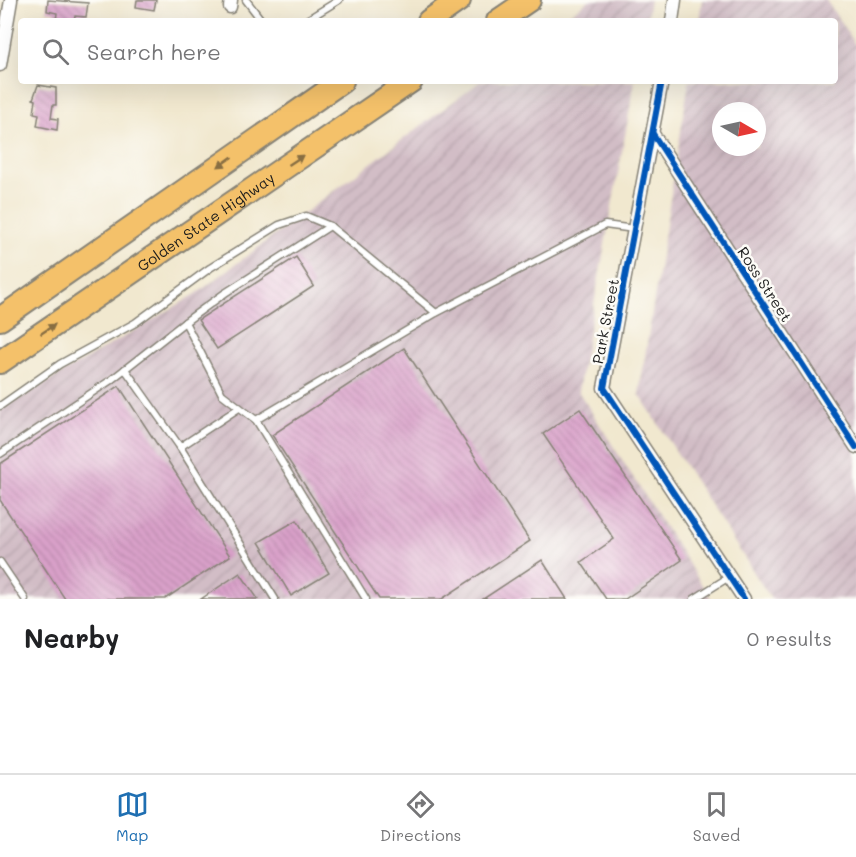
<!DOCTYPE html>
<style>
body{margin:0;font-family:Mali,sans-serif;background:#f2f2f2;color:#202124}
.compass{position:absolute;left:712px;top:102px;width:54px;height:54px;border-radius:50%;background:#fff;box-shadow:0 6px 24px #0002;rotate:99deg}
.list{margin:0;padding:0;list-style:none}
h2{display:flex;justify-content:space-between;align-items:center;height:78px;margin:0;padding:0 24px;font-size:26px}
h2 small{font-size:20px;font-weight:400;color:#757577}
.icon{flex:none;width:33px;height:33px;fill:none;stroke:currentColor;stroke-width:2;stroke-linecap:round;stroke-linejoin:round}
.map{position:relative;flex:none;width:856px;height:599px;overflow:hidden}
.search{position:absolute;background:#fff;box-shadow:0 6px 24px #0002;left:18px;right:18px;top:18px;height:66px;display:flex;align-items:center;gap:15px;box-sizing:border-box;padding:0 21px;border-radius:6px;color:#757577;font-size:22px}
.sheet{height:174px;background:#fff}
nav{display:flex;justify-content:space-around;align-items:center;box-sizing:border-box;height:84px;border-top:2px solid #e0e0e0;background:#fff;font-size:16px;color:#757577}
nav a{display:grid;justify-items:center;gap:3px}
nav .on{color:#1f6fb2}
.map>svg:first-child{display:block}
.industrial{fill:url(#industrial-furrows);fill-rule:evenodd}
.building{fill:url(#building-back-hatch)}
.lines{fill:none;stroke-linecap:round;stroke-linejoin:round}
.service-casing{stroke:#868276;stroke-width:9}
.minor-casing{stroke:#868276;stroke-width:15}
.motorway-casing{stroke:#868276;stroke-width:26}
.service{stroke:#fff;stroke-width:6}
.minor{stroke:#fff;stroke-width:12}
.motorway{stroke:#f4c16a;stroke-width:22}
.cycleway-casing{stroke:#fdfcf7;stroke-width:10}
.cycleway{stroke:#0057b8;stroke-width:6}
.oneway{fill:#886e43}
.labels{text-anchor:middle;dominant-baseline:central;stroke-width:5;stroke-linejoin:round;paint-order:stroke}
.street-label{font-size:15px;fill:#1c1c1c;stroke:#fdfcf7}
</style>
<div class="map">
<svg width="856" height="599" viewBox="0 0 856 599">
<defs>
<pattern id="industrial-furrows" width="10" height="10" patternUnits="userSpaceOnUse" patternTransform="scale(1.5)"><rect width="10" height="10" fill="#d2bdc6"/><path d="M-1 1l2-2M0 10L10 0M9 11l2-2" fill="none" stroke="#b4a2aa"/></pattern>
<pattern id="building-back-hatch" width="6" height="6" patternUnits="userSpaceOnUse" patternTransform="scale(1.5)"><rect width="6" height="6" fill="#d9a0c9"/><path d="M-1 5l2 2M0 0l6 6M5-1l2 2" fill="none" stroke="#ba89ac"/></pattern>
</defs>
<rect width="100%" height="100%" fill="#fdfcf7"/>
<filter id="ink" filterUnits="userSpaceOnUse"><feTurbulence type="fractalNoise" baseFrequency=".0167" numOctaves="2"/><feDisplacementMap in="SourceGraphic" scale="12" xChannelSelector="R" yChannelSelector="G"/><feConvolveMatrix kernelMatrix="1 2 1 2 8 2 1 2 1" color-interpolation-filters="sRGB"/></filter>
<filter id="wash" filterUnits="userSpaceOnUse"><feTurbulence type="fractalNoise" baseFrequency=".008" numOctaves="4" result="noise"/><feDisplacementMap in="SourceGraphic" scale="24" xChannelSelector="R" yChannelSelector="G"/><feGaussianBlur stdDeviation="1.35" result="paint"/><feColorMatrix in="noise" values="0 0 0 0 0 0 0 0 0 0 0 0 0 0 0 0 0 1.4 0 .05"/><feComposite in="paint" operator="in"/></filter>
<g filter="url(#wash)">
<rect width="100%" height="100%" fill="#f1e8cf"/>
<g class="industrial">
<polygon points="589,0 650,0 646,21 561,21"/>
<path d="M702,0H826L856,46V599H771L639,394L689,81H835V21H699ZM721,111H757V147H721Z"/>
<polygon points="481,81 635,81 578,391 711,599 0,599 0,410 196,294"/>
</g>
<g id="blocks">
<g class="building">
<polygon points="48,0 88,3 86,17 75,16 74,21 56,21 57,13 47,11"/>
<polygon points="137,0 156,0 154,10 136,7"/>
<polygon points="38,85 56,88 56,105 53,105 51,118 58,119 57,130 37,126 39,114 34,113 36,100 33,99"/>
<polygon points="296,257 314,286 217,349 198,320"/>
<polygon points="404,348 530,541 442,599 379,599 272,435"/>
<polygon points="119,386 230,556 165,599 65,599 0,500 0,464"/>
<polygon points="580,409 682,560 625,599 606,599 581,562 614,539 543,434"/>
<polygon points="297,520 329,573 291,596 259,542"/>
<polygon points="542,560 567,599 483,599"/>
<polygon points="240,573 258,599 201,599"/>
</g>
</g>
</g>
<g filter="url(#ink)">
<use href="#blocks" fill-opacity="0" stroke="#868276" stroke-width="1.5"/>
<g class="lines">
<g class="service-casing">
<g id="service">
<polyline points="246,0 262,21"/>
<polyline points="305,21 339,0"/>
<polyline points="436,313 330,226 225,293 185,322 222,394 256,420 436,313 605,225 634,229"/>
<polyline points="125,369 180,447"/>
<polyline points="0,406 60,364 135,323 210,268 279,225 306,216 330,226"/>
<polyline points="239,408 180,447 275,599"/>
<polyline points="256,420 366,599"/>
<polyline points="0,454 111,380 185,322"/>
<polyline points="0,562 25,599"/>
<polyline points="694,599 729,577"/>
</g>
</g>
<g class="minor-casing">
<g id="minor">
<polyline points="230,7 231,0"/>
<polyline points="672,21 675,0"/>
<polyline points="0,65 11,0"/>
<polyline points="662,81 604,388 744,599"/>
<polyline points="653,134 856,447"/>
</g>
</g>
<g class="motorway-casing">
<g id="motorway">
<polyline points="429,21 459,0"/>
<polyline points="498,21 529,0"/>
<polyline points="0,319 342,81"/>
<path id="s1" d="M0,362L411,81"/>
</g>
</g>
<use href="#service" class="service"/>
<use href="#minor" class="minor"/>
<use href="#motorway" class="motorway"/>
<g class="cycleway-casing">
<g id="cycleway">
<polyline points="662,81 604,388 744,599"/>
<polyline points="653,134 856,447"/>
</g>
</g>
<use href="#cycleway" class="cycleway"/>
</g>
<defs><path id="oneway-solid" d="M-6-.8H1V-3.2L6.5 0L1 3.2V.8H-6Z" transform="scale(1.5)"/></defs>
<g class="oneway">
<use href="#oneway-solid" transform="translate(296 160) rotate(-34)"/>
<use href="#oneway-solid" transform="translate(225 162) rotate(145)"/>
<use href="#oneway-solid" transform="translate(48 329) rotate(-34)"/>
</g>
</g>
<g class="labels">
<g class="street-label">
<text stroke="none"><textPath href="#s1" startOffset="249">Golden State Highway</textPath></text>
<text transform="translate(765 284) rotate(57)">Ross Street</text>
<text transform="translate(605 321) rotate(-79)">Park Street</text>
</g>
</g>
</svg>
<svg class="compass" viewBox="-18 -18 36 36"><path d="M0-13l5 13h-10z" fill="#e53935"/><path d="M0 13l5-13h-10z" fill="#757577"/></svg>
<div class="search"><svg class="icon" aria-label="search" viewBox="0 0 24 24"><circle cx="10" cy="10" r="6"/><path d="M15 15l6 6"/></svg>Search here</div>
</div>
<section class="sheet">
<h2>Nearby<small>0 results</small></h2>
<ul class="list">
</ul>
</section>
<nav>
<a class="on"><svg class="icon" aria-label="map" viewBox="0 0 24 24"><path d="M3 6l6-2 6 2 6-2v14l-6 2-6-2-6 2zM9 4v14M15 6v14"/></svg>Map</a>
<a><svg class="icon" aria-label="directions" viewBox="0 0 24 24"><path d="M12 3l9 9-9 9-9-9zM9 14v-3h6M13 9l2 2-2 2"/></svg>Directions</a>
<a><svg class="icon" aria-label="saved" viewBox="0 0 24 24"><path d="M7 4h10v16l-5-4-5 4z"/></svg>Saved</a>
</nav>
